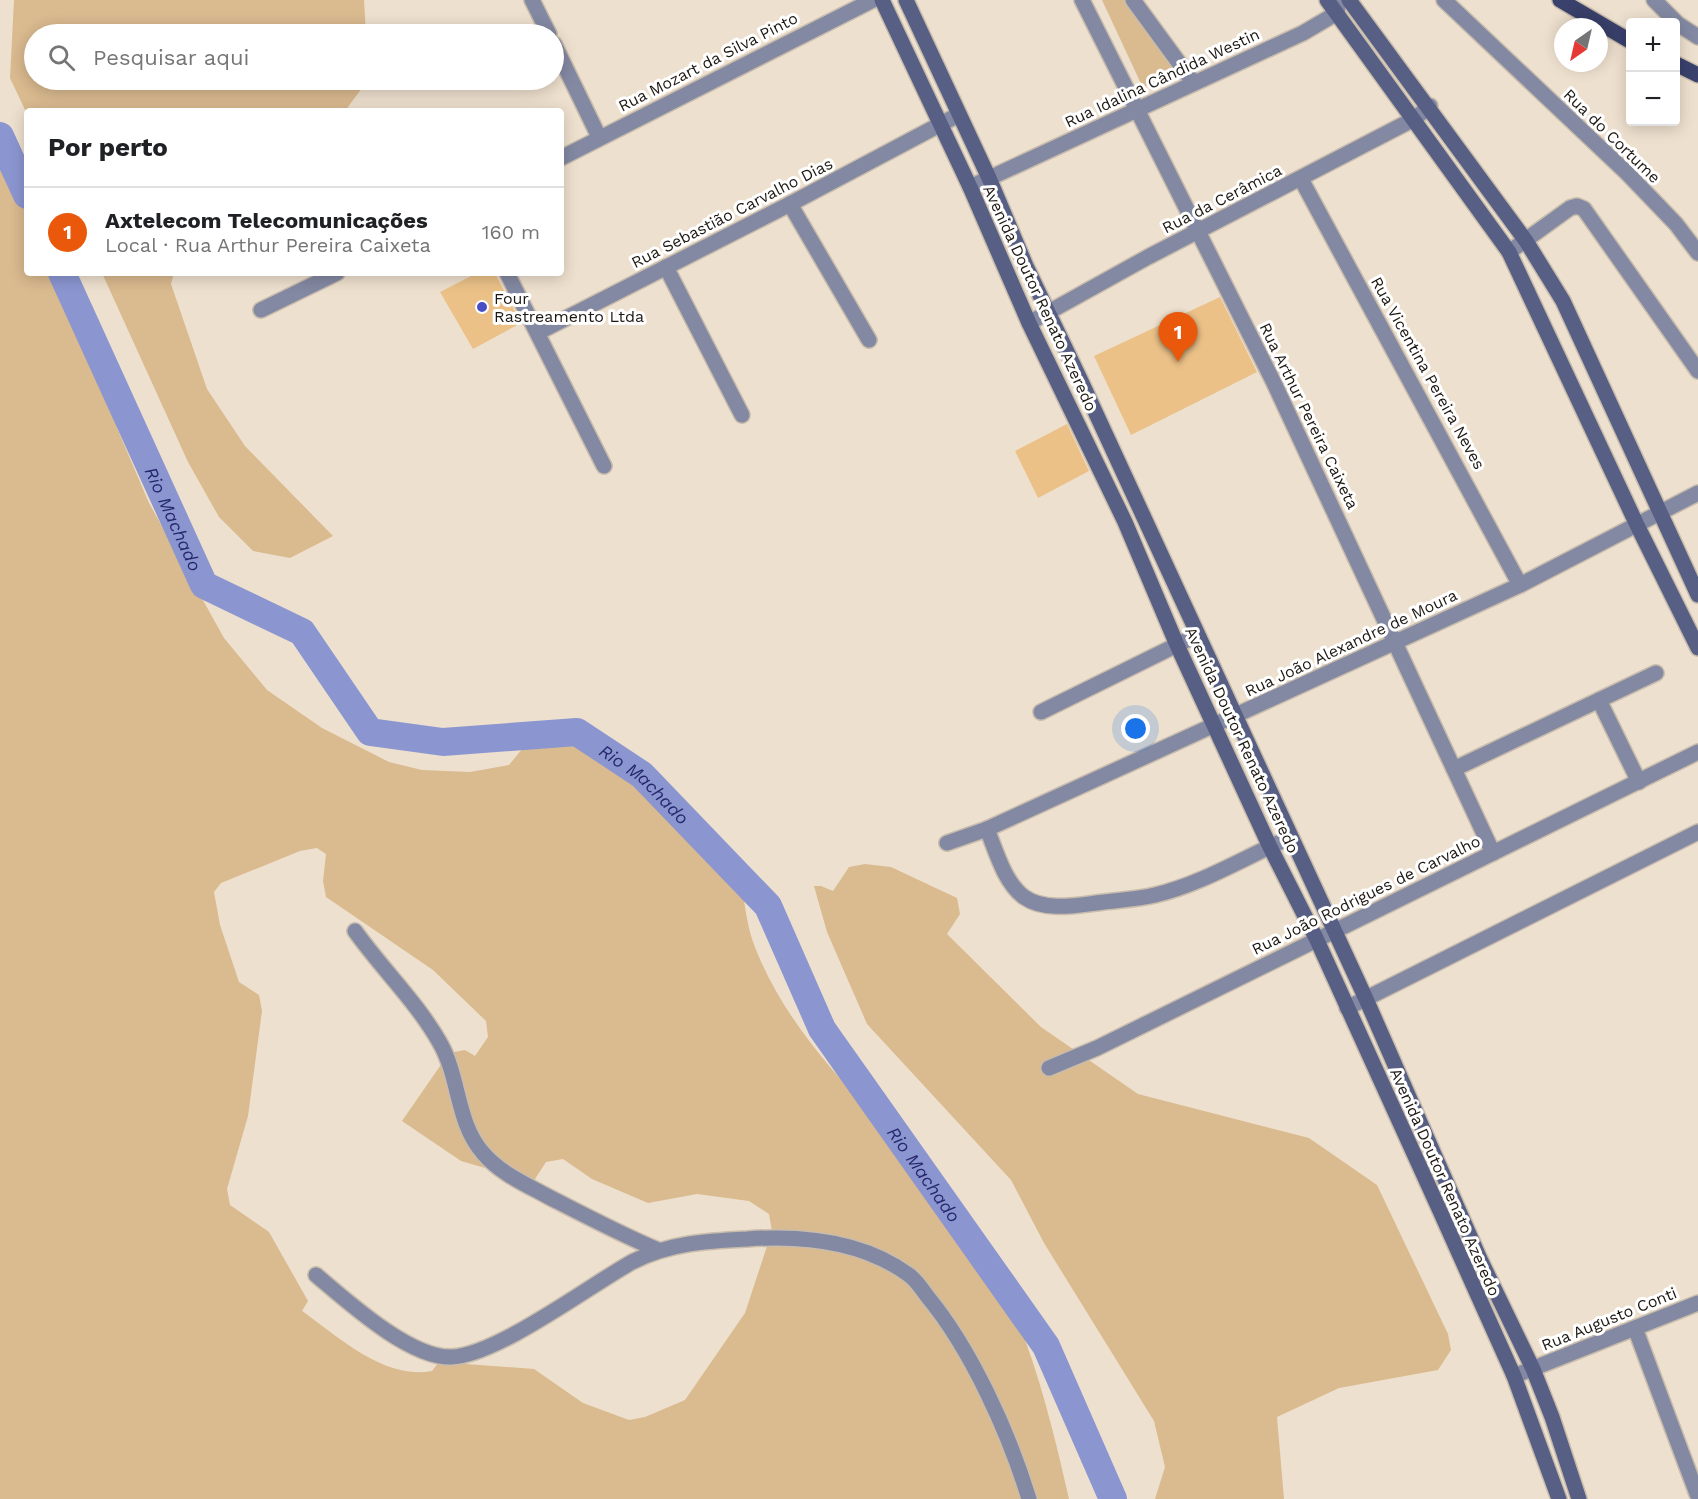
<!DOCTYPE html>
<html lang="pt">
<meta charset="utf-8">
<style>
body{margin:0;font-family:"Work Sans",sans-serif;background:#f2f2f2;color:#202124}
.controls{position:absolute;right:18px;top:18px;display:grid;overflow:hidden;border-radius:6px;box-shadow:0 3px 15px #0003}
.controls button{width:54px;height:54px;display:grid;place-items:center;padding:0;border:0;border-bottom:2px solid #e0e0e0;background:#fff;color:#202124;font:30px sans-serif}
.compass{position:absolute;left:1554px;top:18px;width:54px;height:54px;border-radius:50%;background:#fff;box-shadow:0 3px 15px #0003;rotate:214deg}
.you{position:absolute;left:1136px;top:729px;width:21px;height:21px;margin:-15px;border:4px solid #fff;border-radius:50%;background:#1a73e8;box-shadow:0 0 0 9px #1a73e833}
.badge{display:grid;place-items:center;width:39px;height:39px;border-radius:50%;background:#ea580c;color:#fff;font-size:20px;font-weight:700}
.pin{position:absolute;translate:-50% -50px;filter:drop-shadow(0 2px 3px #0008)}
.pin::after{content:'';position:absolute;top:32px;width:21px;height:18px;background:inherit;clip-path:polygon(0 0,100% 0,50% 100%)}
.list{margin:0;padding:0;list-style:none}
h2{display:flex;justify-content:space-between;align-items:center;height:78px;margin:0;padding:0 24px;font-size:26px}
h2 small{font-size:20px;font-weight:400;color:#757577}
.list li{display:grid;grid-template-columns:39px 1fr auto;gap:18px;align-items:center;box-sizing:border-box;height:90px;padding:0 24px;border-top:2px solid #e0e0e0}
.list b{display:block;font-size:22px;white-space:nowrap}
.list p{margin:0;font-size:20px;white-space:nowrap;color:#757577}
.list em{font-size:20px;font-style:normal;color:#757577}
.icon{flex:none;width:33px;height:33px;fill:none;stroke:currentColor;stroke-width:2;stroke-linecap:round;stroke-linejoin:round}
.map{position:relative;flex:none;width:1698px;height:1499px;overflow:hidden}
.search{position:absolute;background:#fff;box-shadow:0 3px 15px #0003;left:24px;top:24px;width:540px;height:66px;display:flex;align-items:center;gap:15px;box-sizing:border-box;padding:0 21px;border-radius:33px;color:#757577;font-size:22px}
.panel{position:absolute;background:#fff;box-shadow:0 3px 15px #0003;left:24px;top:108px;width:540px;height:168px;border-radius:6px}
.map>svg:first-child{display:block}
.green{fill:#daba8f;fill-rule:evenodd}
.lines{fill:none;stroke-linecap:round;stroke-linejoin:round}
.river{stroke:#8b96d1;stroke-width:28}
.building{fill:#ebc188}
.street-casing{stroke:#c8bcac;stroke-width:18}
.secondary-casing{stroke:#c8bcac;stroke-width:18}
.primary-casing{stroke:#c8bcac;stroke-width:18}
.street{stroke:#8489a3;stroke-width:15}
.secondary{stroke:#585f84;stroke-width:15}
.primary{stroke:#3a416c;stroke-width:15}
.poi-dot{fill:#4a4ec4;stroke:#fff;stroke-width:2}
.labels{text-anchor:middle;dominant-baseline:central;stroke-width:6;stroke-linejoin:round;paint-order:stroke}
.street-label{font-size:16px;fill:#1c1711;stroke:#fff}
.poi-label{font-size:16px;fill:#1c1711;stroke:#fff;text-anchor:start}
.water-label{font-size:18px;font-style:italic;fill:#26286d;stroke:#fff}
</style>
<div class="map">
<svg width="1698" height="1499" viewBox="0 0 1698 1499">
<rect width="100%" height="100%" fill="#eee0ce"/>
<g class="green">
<polygon points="14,0 364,0 366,34 34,34 34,80 368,80 345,111 27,111 27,114 10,78"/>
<polygon points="1102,0 1127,0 1178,69 1143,88"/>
<path d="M0,151L27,198V273H66L87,321L117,428L149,503L224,638L267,690L322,728L389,762L422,770L470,772L509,765L542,725H562L667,796L705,853L740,877C744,897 746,920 752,939C790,1047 888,1121 956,1210C1020,1293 1046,1398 1069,1499H0ZM317,848L326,854L323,881L326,897L433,970L486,1021L488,1037L475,1056L465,1050L449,1053L402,1121L461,1161L533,1182L546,1162L563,1159L592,1179L648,1203L697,1194L749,1201L769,1214L772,1231L745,1313L685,1400L645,1417L629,1420L583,1403L534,1369L439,1362L432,1371C384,1380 339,1337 302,1311L308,1301L269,1232L230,1205L227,1189L248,1116L262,1011L259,995L239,982L220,925L214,892L221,883L300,851Z"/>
<polygon points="102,273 174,273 171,284 207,389 245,446 333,536 290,558 253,551 219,517 188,462"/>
<polygon points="865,864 891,867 957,898 960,914 947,934 1041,1027 1138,1094 1309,1138 1377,1185 1448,1334 1451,1350 1438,1370 1339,1388 1277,1417 1284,1499 1155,1499 1165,1467 1154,1421 1044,1243 1011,1180 867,1024 827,932 814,886 821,886 833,891 849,867"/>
</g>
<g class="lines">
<g class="river">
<polyline points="0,136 27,195"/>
<path id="s1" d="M62,273L204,585L302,632L370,732L443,742L577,732L642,775L768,906L822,1029L1046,1346L1113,1499"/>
</g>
</g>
<g class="building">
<polygon points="477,273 495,273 521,323 473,349 440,292"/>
<polygon points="1220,297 1257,372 1131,435 1094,356"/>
<polygon points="1067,424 1089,471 1038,498 1015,451"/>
</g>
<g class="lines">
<g class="street-casing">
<g id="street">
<polyline points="532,0 549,34"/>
<polyline points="1082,0 1274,383 1493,853"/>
<polyline points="1133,0 1193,82"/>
<polyline points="1444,0 1627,173 1676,224 1698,253"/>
<polyline points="1654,0 1678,24 1698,37"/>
<polyline points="554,44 599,137"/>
<polyline points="561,158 873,0"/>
<polyline points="1301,179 1520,585"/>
<polyline points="970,187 1303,33 1337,13 1339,0"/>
<polyline points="790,204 869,340"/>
<polyline points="1509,252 1570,208 1577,206 1584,209 1698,371"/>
<polyline points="666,267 742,415"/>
<polyline points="507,273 604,466"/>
<polyline points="261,310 337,273"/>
<polyline points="1029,323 1148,257 1414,119 1430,106"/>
<polyline points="539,332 790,204 958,115"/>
<polyline points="1599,700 1639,782"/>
<polyline points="1041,712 1197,635"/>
<polyline points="1454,769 1656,673"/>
<path d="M987,829C996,851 1004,882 1024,897C1044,911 1073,906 1096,903C1115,900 1135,900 1155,895C1202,884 1245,857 1289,838"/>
<polyline points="947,843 987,829 1520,585 1698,493"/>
<path d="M355,931C382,969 417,1002 440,1043C460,1078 456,1122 483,1153C500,1173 525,1184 547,1196C584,1215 620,1234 658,1250"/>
<polyline points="1347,1008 1698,832"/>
<polyline points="1049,1068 1097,1048 1698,752"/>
<path d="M316,1275C347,1301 409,1358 451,1357C496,1356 589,1286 632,1262C669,1243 706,1241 747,1239C803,1235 863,1241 909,1275C916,1280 922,1289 927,1296C971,1349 1009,1433 1029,1499"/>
<polyline points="1635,1328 1697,1494"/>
<polyline points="1514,1376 1698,1303"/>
</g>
</g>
<g class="secondary-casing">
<g id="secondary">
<polyline points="882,0 970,187 1029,323 1125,522 1177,645 1270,847 1316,938 1440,1211 1514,1376 1559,1499"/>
<polyline points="906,0 989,178 1026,266 1081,381 1366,999 1480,1259 1533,1369 1552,1417 1579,1499"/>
<polyline points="1327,0 1509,252 1637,525 1698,648"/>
<polyline points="1349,0 1526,241 1563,301 1698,595"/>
</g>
</g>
<g class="primary-casing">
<g id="primary">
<polyline points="1560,0 1630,41"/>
<polyline points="1676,64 1698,75"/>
</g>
</g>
<use href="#street" class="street"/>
<use href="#secondary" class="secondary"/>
<use href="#primary" class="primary"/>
</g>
<circle class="poi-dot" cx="482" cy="307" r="6"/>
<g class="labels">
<g class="street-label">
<text transform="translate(708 62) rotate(-27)">Rua Mozart da Silva Pinto</text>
<text transform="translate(1162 78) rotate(-25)">Rua Idalina Cândida Westin</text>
<text transform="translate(1612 136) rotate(44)">Rua do Cortume</text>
<text transform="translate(1222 199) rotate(-27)">Rua da Cerâmica</text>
<text transform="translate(732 213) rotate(-27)">Rua Sebastião Carvalho Dias</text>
<text transform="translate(1040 298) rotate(65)">Avenida Doutor Renato Azeredo</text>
<text transform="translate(1428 373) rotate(61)">Rua Vicentina Pereira Neves</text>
<text transform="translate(1309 416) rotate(64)">Rua Arthur Pereira Caixeta</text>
<text transform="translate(1351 643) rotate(-25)">Rua João Alexandre de Moura</text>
<text transform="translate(1242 740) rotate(65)">Avenida Doutor Renato Azeredo</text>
<text transform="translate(1366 895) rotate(-26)">Rua João Rodrigues de Carvalho</text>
<text transform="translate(1445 1182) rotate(66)">Avenida Doutor Renato Azeredo</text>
<text transform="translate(1609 1319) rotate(-22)">Rua Augusto Conti</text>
</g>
<g class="poi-label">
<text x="494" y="298">Four<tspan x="494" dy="18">Rastreamento Ltda</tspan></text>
</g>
<g class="water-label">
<text stroke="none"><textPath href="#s1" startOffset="270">Rio Machado</textPath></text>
<text stroke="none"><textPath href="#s1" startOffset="866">Rio Machado</textPath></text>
<text stroke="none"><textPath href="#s1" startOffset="1352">Rio Machado</textPath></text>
</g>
</g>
</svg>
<div class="controls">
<button>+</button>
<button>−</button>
</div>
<svg class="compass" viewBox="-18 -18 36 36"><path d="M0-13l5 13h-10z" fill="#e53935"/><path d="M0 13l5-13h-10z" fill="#757577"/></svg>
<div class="you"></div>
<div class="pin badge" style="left:1178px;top:362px">1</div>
<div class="search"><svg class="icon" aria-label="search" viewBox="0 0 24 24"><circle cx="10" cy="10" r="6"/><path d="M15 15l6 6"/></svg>Pesquisar aqui</div>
<section class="panel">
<h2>Por perto<small></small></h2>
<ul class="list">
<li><span class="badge">1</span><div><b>Axtelecom Telecomunicações</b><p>Local · Rua Arthur Pereira Caixeta</p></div><em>160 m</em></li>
</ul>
</section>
</div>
